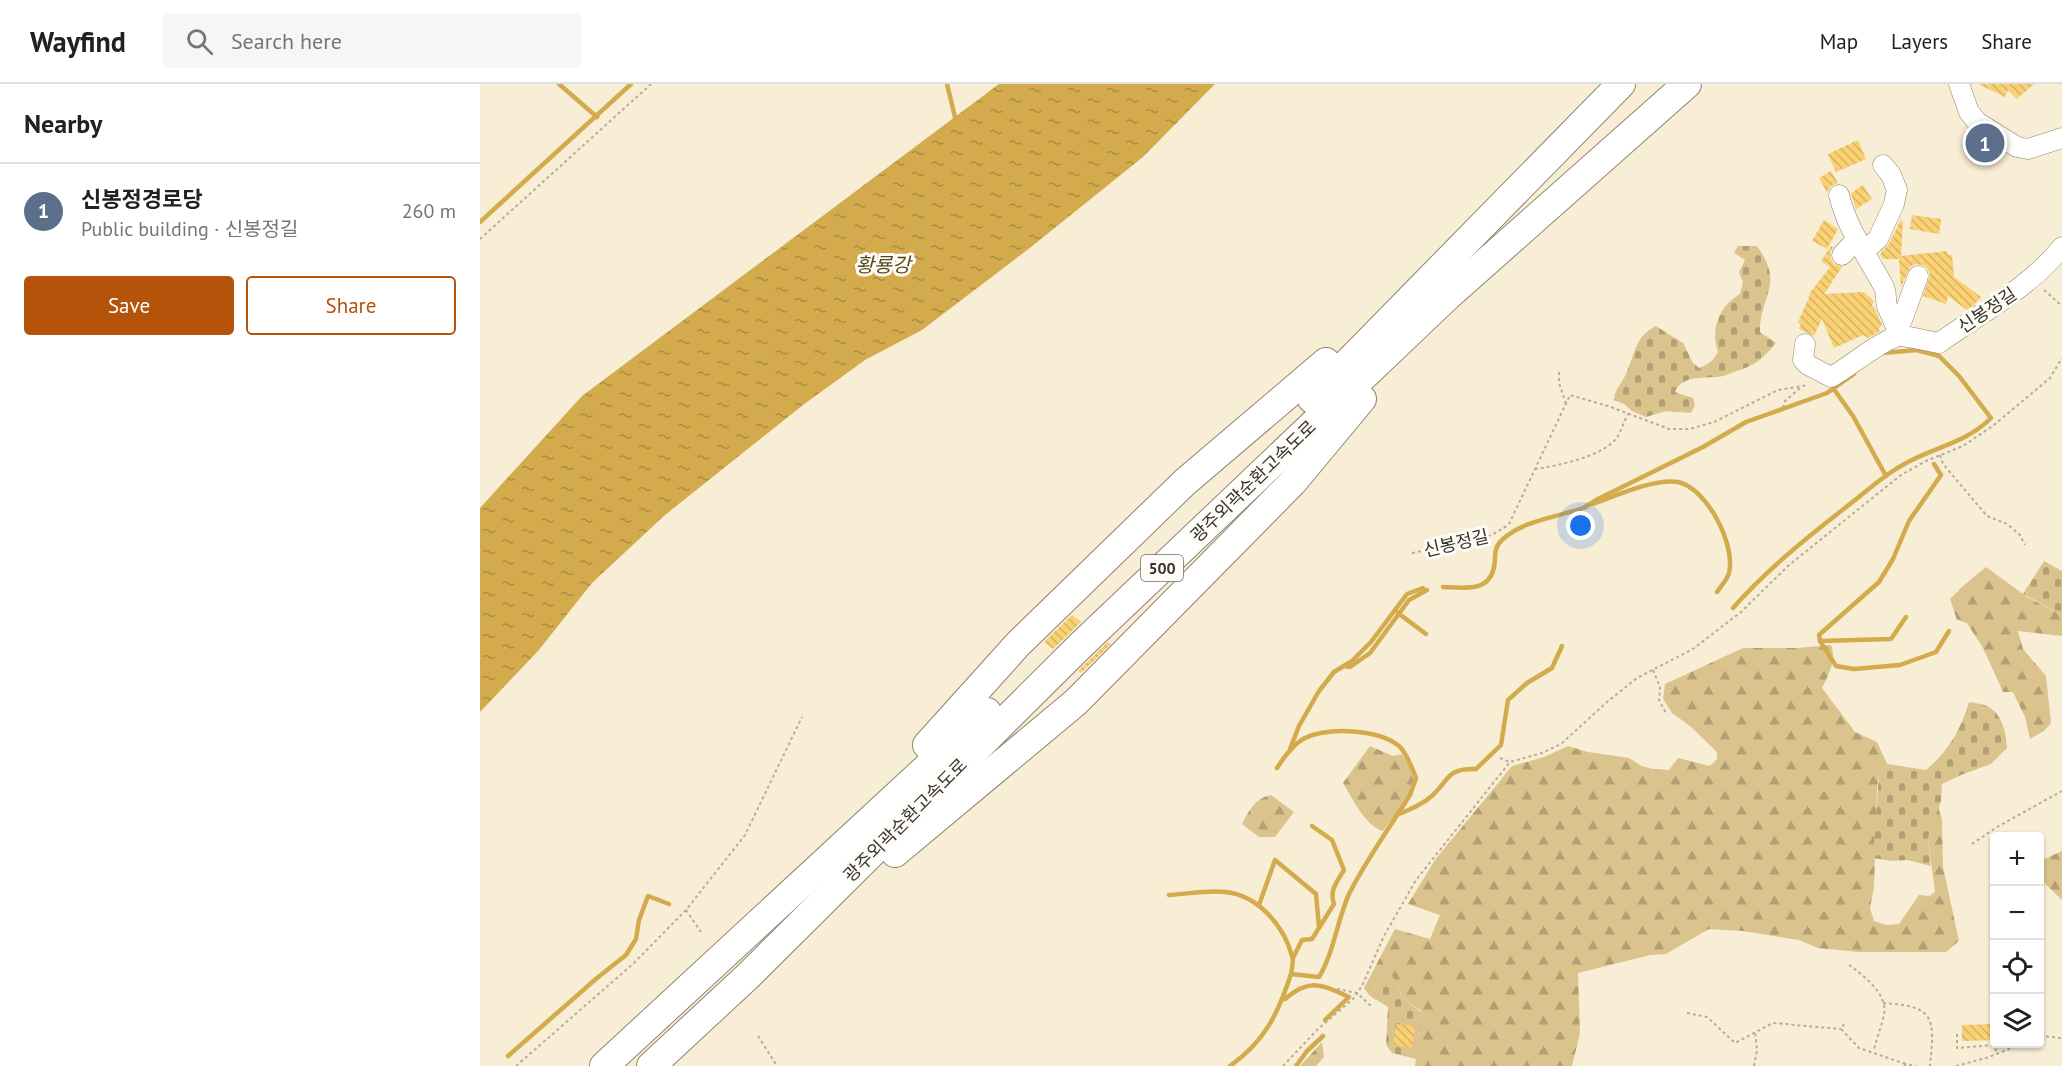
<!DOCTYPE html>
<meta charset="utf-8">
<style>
body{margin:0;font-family:"PT Sans","Noto Sans KR",sans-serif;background:#f6f6f6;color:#202124}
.controls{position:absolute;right:18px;bottom:18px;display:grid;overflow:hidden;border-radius:6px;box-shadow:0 2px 4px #0004}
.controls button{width:54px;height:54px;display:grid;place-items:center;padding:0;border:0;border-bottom:2px solid #e0e0e0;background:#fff;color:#202124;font:30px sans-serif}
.you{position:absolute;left:1101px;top:442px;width:21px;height:21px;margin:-15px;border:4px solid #fff;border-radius:50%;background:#1a73e8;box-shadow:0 0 0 9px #1a73e833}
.badge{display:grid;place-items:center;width:39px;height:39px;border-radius:50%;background:#b45309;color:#fff;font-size:20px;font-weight:700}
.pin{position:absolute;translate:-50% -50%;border:3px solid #fff;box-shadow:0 2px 6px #0006}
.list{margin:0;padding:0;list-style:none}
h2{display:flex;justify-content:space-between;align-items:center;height:78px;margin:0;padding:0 24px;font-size:26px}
h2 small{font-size:20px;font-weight:400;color:#757577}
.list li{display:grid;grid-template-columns:39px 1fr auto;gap:18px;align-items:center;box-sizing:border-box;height:96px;padding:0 24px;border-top:2px solid #e0e0e0}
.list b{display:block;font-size:22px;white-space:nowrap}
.list p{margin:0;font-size:20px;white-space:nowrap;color:#757577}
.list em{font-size:20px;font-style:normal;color:#757577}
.actions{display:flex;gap:12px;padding:18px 24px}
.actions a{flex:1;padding:14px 0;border:2px solid #b45309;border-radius:6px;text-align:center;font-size:21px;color:#b45309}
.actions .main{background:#b45309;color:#fff}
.icon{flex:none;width:33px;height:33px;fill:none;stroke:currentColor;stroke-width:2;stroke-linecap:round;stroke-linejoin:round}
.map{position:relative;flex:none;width:1582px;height:982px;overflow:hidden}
header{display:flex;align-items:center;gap:36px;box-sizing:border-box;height:84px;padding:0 30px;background:#fff;border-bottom:2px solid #e0e0e0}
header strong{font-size:28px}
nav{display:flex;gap:33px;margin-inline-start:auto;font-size:21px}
.search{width:420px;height:54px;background:#f6f6f6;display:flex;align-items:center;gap:15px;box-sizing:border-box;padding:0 21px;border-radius:6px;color:#757577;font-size:22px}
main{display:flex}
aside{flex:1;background:#fff}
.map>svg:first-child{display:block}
.forest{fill:url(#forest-firs)}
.cemetery{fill:url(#cemetery-stones)}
.water{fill:url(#water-ripples)}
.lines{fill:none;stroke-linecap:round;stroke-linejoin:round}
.stream{stroke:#d3ab4c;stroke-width:4.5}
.building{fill:url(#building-back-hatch)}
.minor-casing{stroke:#8e856f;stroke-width:21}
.highway-casing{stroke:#8e856f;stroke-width:30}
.path{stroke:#b5ad9a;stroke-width:2;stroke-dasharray:3 3;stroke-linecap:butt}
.minor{stroke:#fff;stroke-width:20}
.highway{stroke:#fff;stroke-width:28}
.labels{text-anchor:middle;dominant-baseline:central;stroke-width:6;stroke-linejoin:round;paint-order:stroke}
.shield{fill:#fefcf7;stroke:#737068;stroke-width:1.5}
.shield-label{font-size:16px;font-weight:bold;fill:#38342b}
.street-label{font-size:18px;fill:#38342b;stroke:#fefcf7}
.water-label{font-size:20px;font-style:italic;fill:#56461e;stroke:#fefcf7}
</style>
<header>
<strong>Wayfind</strong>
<div class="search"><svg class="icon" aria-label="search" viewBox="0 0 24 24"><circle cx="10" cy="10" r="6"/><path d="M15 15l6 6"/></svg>Search here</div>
<nav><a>Map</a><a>Layers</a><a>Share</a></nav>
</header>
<main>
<aside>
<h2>Nearby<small></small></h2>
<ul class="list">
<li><span class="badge" style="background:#5c6f8a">1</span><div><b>신봉정경로당</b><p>Public building · 신봉정길</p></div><em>260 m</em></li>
</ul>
<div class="actions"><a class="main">Save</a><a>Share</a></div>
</aside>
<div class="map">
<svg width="1582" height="982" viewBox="0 0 1582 982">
<defs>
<pattern id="forest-firs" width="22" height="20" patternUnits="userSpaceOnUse" patternTransform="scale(1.5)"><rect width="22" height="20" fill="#dbc38e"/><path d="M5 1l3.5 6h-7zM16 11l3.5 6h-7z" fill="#b39f74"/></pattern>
<pattern id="cemetery-stones" width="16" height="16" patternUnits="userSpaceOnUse" patternTransform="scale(1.5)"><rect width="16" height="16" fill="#dbc38e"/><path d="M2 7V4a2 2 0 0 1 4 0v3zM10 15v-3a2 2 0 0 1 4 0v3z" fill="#b39f74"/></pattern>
<pattern id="water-ripples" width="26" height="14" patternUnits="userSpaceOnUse" patternTransform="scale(1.5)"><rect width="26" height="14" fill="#d3ab4c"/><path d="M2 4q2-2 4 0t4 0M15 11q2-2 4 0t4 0" fill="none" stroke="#ac8c3f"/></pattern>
<pattern id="building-back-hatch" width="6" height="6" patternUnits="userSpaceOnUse" patternTransform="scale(1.5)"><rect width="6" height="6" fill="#f9d072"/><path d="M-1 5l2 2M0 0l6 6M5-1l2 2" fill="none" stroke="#d6b363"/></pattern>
</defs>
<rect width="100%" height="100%" fill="#f8eed6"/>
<g class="forest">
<polygon points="1506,483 1547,513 1582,531 1582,552 1538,547 1543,565 1566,592 1571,639 1564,647 1550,655 1545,633 1533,608 1523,608 1503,564 1487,539 1477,536 1470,515 1483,502"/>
<path d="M1351,561C1357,575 1349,590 1342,604L1375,648L1397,658L1407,680L1399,690L1397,705L1394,803L1390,824L1394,837L1406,841L1419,840L1439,811L1449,812L1455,808L1448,754L1458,723L1462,735L1463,783L1479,857L1466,868H1378L1338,864L1319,856L1263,847L1229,845L1186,870L1170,871L1098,889L1100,949L1092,982H935L941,927L923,914L913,893L898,895L890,912L884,904L915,845L950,855L960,831L928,820L955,776L1032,682L1064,673L1088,662L1108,668L1149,674L1162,682L1173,685L1189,686L1198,674L1230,682L1237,675V668L1210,642L1192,629L1183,615L1185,600L1263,564H1317Z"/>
<path d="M890,662L913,672L922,670C927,677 934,688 933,697C931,712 912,735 903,747C885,742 873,715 863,699Z"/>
<path d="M791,711L814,728L795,753H779L762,740C769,727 775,714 791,711Z"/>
<polygon points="1582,767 1582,816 1560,795 1560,777"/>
<polygon points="842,958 844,973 836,982 820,982"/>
</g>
<g class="cemetery">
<path d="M1258,162H1277C1305,201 1280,210 1280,248L1296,259C1283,275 1274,282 1254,288C1249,290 1242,293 1236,293C1222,294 1201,292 1195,308L1213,314L1215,321L1211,329L1186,327L1166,333L1152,327L1144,320L1134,316C1135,304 1141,301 1146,290C1155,270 1155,252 1176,242L1203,259L1213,279L1219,284C1228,281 1234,276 1238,268C1230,245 1239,222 1260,210L1263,198L1259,188L1265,176L1254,169Z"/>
<polygon points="1564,477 1582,487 1582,531 1543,510"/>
<path d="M1489,618C1495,619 1504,620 1509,623C1523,632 1526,649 1527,664L1511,680L1481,691L1462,700L1461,717L1448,754L1451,782L1427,776L1412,777L1393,774L1399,690L1407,680L1446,686C1468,668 1481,645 1489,618Z"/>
<polygon points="906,888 913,893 923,914 941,928 936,975 912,969 906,961 908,923 890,912 898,895"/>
</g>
<polygon class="water" points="519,0 735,0 663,73 551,163 442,246 385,276 323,321 185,431 112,499 58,567 0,628 0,424 102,312"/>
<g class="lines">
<g class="stream">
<polyline points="79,0 117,33"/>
<polyline points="467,0 475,33 478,38"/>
<polyline points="0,138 151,0"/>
<polyline points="1353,304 1373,332 1406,392"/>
<path d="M1113,420C1135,412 1175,394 1198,398C1227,404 1256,461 1249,489C1247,496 1241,502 1237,508"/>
<polyline points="1105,423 1118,415 1223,363 1266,338 1347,309 1374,290"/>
<path d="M963,503C987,504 1013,509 1015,476C1015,467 1016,461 1023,455C1044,436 1079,433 1106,423"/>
<path d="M1253,524C1287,485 1329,452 1370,420C1389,405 1408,388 1430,377C1459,362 1487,358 1511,334L1479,292L1459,272L1437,266L1402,269"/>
<polyline points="918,529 946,550"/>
<polyline points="1426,533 1411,555 1340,557 1339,551 1399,498 1413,475 1429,437 1461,391 1454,380"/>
<polyline points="1340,557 1356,582 1374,585 1420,581 1456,568 1469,547"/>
<polyline points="864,582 870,583 890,569 929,516 947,506"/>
<polyline points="810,665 819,642 839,607 854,588 872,577 891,558 927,510 943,504"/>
<path d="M919,730C931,725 943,720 953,711C970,694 968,684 996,685L1021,661L1028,616L1047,599L1072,584L1082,562"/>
<path d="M689,811C707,810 727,806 745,808C778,811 804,842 812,872C814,877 812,885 811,890"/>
<polyline points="779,821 795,776 836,810 839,843"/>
<path d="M813,874L822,856L832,855L854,820C849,806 857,798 864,786L852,756L832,742"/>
<path d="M805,915C830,893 842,901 869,913L845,936"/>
<polyline points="28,972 117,894 146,871 156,855 159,836 168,812 189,820"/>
<path d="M750,982C785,957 798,930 811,890L839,893C854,868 857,837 869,810C886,776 910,743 930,711L936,694C932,684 927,669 919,662C898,645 849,643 825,654C813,660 804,673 797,684"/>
<polyline points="816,982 827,967 843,952"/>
</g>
</g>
<g class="building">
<polygon points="1498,0 1554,0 1537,15 1528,6 1525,13"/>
<polygon points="1500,54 1512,62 1505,75 1492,69"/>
<polygon points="1378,56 1386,75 1356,88 1348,70"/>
<polygon points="1351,87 1358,99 1351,102 1347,108 1339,94"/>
<polygon points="1383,101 1392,115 1376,125 1371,109"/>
<polygon points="1432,131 1461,135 1459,150 1430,145"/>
<polygon points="1344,136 1358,145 1347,165 1332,157"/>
<polygon points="1420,137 1423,137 1421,172 1467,167 1468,171 1472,171 1474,193 1501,213 1495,220 1487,226 1468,212 1466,220 1443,212 1450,190 1447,184 1442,181 1435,180 1430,183 1421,203 1419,175 1403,175 1400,170 1409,160"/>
<polygon points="1351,162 1353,163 1350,169 1351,175 1354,180 1362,183 1344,210 1384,208 1394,217 1392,222 1395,225 1402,241 1398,245 1400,247 1388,254 1383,251 1354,264 1342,235 1334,252 1319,245 1321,240 1318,238 1330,211 1329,210 1350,183 1341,177"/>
<polygon points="592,531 601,538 573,565 564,558"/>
<polygon points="628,558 631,560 601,589 598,587"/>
<polygon points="916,940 935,942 932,964 913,962"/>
<polygon points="1515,940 1515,956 1482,957 1482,941"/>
</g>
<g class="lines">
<g class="minor-casing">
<g id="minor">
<polyline points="1479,0 1489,28 1497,38 1537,63 1548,65 1582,54"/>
<path d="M1359,111C1367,145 1388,173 1404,203C1407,209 1405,216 1407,222C1411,232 1416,241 1419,252"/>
<polyline points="1384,167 1398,155 1414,120 1417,106 1411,91 1403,81"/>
<polyline points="1362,171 1377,155"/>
<polyline points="1416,243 1422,236 1438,192"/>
<path d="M1325,260L1323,276L1328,281L1351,293C1367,285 1406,252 1421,252C1433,253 1446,257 1459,259C1501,229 1549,204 1582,163"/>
</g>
</g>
<g class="highway-casing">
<g id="highway">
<polyline points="832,315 1141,0"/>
<polyline points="447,661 538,560 705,398 846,278"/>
<polyline points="415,769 596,618 813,398 882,315"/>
<polyline points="124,982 507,628"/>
<polyline points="171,982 268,892 601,561 969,211 1207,0"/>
</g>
</g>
<g class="path">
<polyline points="0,155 171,0"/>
<polyline points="1564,206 1582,222"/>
<polyline points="1079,288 1079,299 1086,320"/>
<polyline points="1303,324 1305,317 1321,303"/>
<polyline points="1460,371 1463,380 1507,432 1527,440 1540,451 1545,461"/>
<path d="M1055,385C1077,382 1126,372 1138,352C1142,345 1144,337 1148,330"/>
<path d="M932,469C966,462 1001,462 1029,440L1090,311L1128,322L1189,345H1210L1234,338L1298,306L1328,301"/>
<polyline points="1173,586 1180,603 1179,616 1187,631"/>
<polyline points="1020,674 1030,678"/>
<polyline points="1492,760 1517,743 1582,707"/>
<polyline points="206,826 221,848"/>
<path d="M1369,881C1383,891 1408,910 1404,930C1402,942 1396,955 1394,967"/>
<polyline points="857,905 877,909 891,922"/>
<path d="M1403,919C1455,922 1455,933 1450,982"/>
<polyline points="1207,929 1227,933 1255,959 1293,939 1361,945"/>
<polyline points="1364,940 1361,945 1379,964 1426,980"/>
<polyline points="1477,950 1477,964 1513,961 1518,970"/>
<polyline points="278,952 297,982"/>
<polyline points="1560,952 1582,954"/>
<polyline points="36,982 154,879 206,826 265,751 322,633"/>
<polyline points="803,982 838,945 874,914 882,902 904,852 936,796 1030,678 1062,669 1081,660 1127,618 1157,594 1213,565 1261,528 1309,481 1421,391 1446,377 1483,362 1514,341 1570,294 1582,274"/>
<polyline points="1274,982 1277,966 1275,948"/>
<polyline points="1424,982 1426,980 1436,982"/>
<polyline points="1476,982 1506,974 1542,960"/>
</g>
<use href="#minor" class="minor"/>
<use href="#highway" class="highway"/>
</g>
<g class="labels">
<rect class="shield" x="661" y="471" width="42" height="26" rx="4.5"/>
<g class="shield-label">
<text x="682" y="484">500</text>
</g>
<g class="street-label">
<text transform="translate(1507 226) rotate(-34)">신봉정길</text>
<text transform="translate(773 397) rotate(-44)">광주외곽순환고속도로</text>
<text transform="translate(976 459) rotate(-13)">신봉정길</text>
<text transform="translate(425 736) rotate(-45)">광주외곽순환고속도로</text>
</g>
<g class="water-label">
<text x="403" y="181">황룡강</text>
</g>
</g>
</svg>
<div class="controls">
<button>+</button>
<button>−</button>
<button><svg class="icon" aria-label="locate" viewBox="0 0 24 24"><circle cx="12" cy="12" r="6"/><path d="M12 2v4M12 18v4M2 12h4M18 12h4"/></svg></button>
<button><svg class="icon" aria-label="layers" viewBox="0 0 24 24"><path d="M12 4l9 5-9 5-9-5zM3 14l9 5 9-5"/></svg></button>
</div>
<div class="you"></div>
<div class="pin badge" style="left:1505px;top:59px;background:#5c6f8a">1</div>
</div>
</main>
